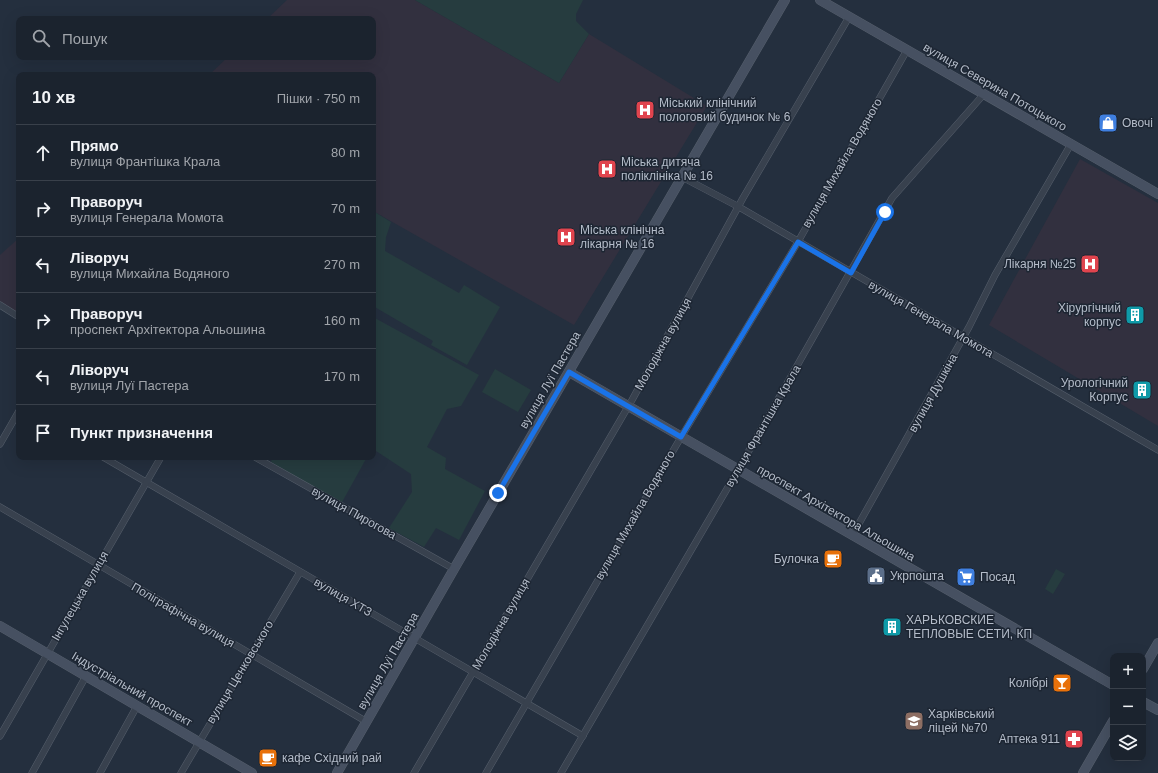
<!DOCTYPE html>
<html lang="uk">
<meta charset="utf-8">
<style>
body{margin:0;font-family:Helvetica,sans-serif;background:#282f3a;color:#f1f3f6}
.controls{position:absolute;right:12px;bottom:12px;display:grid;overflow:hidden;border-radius:8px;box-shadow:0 4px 16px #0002}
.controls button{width:36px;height:36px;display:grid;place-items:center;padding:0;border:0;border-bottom:1px solid #39404a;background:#1b232e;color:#f1f3f6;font:20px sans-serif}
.stop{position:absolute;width:12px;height:12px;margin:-9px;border:3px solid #1a73e8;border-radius:50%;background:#fff}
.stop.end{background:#1a73e8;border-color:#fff;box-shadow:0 1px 4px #0008}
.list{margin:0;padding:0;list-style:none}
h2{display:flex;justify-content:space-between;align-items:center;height:52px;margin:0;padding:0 16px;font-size:17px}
h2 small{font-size:13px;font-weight:400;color:#a0a4aa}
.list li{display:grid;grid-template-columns:26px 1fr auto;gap:12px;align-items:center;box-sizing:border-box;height:56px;padding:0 16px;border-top:1px solid #39404a}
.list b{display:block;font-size:15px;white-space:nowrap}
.list p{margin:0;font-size:13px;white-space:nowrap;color:#a0a4aa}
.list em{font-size:13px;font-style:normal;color:#a0a4aa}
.icon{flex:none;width:22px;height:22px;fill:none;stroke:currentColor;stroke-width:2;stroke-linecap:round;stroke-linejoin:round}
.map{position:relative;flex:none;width:1158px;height:773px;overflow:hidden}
.search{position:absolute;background:#1b232e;box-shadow:0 4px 16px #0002;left:16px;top:16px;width:360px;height:44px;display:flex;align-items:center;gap:10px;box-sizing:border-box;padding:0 14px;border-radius:8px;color:#a0a4aa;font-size:15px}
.panel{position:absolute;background:#1b232e;box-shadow:0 4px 16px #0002;left:16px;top:72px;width:360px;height:388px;border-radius:8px}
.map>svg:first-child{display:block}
.medical{fill:#32303f}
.green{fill:#263c3f}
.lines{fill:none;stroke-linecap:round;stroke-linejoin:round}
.street-casing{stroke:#565f6c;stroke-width:7}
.secondary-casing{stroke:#565f6c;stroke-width:10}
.street{stroke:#38414e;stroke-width:6}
.secondary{stroke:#465061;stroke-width:9}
.route{stroke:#1a73e8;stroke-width:5}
.labels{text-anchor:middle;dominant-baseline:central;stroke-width:3;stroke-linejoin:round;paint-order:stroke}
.street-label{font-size:12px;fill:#b4bcc9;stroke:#1d2633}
.poi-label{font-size:12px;fill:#b4bcc9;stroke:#1d2633;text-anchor:start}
</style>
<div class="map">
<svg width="1158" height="773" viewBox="0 0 1158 773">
<rect width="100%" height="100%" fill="#242f3e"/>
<g class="medical">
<polygon points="287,0 415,0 559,83 589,34 707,106 574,325 373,211 373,75 209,75 228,57 373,57 373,19 267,19"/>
<polygon points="1080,159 1158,203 1158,426 989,325"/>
<polygon points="19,238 19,317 0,305 0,255"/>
</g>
<g class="green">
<polygon points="415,0 583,0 576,14 576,21 589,34 559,83"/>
<polygon points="373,211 391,222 386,237 385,251 459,293 464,285 500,307 467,365 431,345 433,341 373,306"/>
<polygon points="373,317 479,375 461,406 447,409 427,447 446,458 445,469 485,491 459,540 436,528 424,547 389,528 412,492 411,474 373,449"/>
<polygon points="495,369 531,390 518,412 482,392"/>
<polygon points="269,457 367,457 341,504 271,462 272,459"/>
<polygon points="1056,569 1065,574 1053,594 1045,589"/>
</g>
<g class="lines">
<g class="street-casing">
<g id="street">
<polyline points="682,177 739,207 1158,450"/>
<polyline points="0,305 19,317"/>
<polyline points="0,444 19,411"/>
<polyline points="103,457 583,736"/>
<polyline points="255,457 454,569"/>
<polyline points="0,507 367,722"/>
<polyline points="852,536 969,327 995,275 1071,144"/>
<polyline points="0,736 161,457"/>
<polyline points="32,773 86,676"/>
<polyline points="100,773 137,706"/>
<polyline points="181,773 300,572"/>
<polyline points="414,773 632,400 743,198 849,17"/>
<polyline points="486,773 677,444 795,247 907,50"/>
<polyline points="561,773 738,470 892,198 984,94"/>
</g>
</g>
<g class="secondary-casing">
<g id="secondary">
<polyline points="820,0 1158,194"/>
<polyline points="569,372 1113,685"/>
<polyline points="0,626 252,773"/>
<polyline points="1143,669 1158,643"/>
<polyline points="1143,702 1158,710"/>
<polyline points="337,773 454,569 785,0"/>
<polyline points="1083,773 1113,721"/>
</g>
</g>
<use href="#street" class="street"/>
<use href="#secondary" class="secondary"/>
</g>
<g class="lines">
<polyline class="route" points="498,493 569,372 681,437 798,242 851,273 885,212"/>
</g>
<defs>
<g id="hospital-square" transform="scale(1)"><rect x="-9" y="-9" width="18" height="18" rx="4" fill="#e0444e" stroke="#1d2633"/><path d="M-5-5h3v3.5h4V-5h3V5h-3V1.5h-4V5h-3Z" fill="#fff"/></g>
<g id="shop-square" transform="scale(1)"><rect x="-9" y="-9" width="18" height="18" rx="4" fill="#3f7fe0" stroke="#1d2633"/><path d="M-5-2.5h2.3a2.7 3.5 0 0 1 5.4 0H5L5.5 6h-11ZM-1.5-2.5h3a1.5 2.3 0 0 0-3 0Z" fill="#fff"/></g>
<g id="building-square" transform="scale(1)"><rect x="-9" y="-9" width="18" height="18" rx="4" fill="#0f9aa8" stroke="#1d2633"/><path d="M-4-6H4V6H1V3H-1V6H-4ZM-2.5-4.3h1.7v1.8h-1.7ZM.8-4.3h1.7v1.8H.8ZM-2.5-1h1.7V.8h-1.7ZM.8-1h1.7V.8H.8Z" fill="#fff"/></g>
<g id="cafe-square" transform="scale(1)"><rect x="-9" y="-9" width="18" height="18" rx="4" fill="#e8710a" stroke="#1d2633"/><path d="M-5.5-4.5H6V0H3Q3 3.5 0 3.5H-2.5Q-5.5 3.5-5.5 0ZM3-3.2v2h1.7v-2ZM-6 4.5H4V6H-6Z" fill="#fff"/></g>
<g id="civic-square" transform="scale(1)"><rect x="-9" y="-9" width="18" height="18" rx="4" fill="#5c6f8a" stroke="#1d2633"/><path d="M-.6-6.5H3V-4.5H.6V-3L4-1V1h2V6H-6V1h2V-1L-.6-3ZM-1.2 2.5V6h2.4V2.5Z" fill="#fff"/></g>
<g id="supermarket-square" transform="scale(1)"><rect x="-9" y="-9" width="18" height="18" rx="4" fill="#3f7fe0" stroke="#1d2633"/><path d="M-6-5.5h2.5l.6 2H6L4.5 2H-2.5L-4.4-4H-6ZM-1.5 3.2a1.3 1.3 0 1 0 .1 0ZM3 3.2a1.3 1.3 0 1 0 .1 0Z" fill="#fff"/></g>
<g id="bar-square" transform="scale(1)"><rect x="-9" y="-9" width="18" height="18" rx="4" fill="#e8710a" stroke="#1d2633"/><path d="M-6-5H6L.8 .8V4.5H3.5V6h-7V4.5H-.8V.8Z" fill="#fff"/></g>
<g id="school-square" transform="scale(1)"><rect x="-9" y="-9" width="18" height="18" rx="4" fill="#8d6e63" stroke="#1d2633"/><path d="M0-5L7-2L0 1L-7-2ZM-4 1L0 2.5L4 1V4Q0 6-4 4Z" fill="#fff"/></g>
<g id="pharmacy-square" transform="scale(1)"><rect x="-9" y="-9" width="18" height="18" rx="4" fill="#e0444e" stroke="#1d2633"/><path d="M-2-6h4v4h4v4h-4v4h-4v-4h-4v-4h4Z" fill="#fff"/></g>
</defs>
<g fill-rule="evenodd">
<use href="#hospital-square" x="645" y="110"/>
<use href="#shop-square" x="1108" y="123"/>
<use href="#hospital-square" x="607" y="169"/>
<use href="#hospital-square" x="566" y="237"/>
<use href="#hospital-square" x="1090" y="264"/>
<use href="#building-square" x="1135" y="315"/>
<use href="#building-square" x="1142" y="390"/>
<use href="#cafe-square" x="833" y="559"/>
<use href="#civic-square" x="876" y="576"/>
<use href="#supermarket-square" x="966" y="577"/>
<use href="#building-square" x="892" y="627"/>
<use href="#bar-square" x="1062" y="683"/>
<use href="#school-square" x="914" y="721"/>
<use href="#pharmacy-square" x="1074" y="739"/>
<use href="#cafe-square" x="268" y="758"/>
</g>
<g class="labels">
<g class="street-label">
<text transform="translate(995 87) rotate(30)">вулиця Северина Потоцького</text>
<text transform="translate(842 163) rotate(-60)">вулиця Михайла Водяного</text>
<text transform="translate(931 319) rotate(30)">вулиця Генерала Момота</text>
<text transform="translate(663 344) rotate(-61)">Молодіжна вулиця</text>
<text transform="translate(550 380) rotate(-60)">вулиця Луї Пастера</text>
<text transform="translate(933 393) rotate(-61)">вулиця Душкіна</text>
<text transform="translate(763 426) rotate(-60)">вулиця Франтішка Крала</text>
<text transform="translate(354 513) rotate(29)">вулиця Пирогова</text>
<text transform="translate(836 513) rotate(30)">проспект Архітектора Альошина</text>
<text transform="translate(635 515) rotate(-60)">вулиця Михайла Водяного</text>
<text transform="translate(80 596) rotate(-60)">Інгулецька вулиця</text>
<text transform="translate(343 597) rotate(30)">вулиця ХТЗ</text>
<text transform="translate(183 615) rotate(30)">Поліграфічна вулиця</text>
<text transform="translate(501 624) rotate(-60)">Молодіжна вулиця</text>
<text transform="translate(388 661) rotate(-60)">вулиця Луї Пастера</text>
<text transform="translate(240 672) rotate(-59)">вулиця Ценковського</text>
<text transform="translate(132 689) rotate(30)">Індустріальний проспект</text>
</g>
<g class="poi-label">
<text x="659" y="103">Міський клінічний<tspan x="659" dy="14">пологовий будинок № 6</tspan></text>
<text x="1122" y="123">Овочі</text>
<text x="621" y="162">Міська дитяча<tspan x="621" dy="14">поліклініка № 16</tspan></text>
<text x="580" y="230">Міська клінічна<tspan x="580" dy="14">лікарня № 16</tspan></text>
<text x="1076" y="264" text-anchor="end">Лікарня №25</text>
<text x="1121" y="308" text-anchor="end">Хірургічний<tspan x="1121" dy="14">корпус</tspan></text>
<text x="1128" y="383" text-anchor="end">Урологічний<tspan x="1128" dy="14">Корпус</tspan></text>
<text x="819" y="559" text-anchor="end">Булочка</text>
<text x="890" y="576">Укрпошта</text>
<text x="980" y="577">Посад</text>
<text x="906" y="620">ХАРЬКОВСКИЕ<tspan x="906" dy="14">ТЕПЛОВЫЕ СЕТИ, КП</tspan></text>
<text x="1048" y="683" text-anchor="end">Колібрі</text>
<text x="928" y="714">Харківський<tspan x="928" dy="14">ліцей №70</tspan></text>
<text x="1060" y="739" text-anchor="end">Аптека 911</text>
<text x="282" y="758">кафе Східний рай</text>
</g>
</g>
</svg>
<div class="controls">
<button>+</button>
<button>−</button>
<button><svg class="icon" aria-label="layers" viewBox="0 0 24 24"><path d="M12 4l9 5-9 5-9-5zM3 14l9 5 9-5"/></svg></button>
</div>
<div class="stop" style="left:885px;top:212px"></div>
<div class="stop end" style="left:498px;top:493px"></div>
<div class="search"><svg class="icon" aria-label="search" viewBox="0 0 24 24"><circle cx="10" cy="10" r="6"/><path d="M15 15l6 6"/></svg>Пошук</div>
<section class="panel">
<h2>10 хв<small>Пішки · 750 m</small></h2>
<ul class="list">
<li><svg class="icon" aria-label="ahead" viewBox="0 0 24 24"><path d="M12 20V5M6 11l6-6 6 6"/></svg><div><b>Прямо</b><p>вулиця Франтішка Крала</p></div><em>80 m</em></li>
<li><svg class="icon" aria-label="right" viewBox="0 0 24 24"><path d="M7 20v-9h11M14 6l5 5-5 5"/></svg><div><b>Праворуч</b><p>вулиця Генерала Момота</p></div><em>70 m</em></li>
<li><svg class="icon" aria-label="left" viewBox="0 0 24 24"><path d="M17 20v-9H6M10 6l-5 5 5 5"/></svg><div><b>Ліворуч</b><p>вулиця Михайла Водяного</p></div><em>270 m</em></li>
<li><svg class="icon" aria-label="right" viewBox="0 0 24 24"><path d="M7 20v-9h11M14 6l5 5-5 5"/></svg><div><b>Праворуч</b><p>проспект Архітектора Альошина</p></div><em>160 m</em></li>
<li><svg class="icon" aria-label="left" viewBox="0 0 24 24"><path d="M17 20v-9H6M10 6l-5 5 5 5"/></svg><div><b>Ліворуч</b><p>вулиця Луї Пастера</p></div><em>170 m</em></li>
<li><svg class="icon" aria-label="arrive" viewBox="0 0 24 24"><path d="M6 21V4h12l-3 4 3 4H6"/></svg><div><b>Пункт призначення</b></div></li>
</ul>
</section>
</div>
